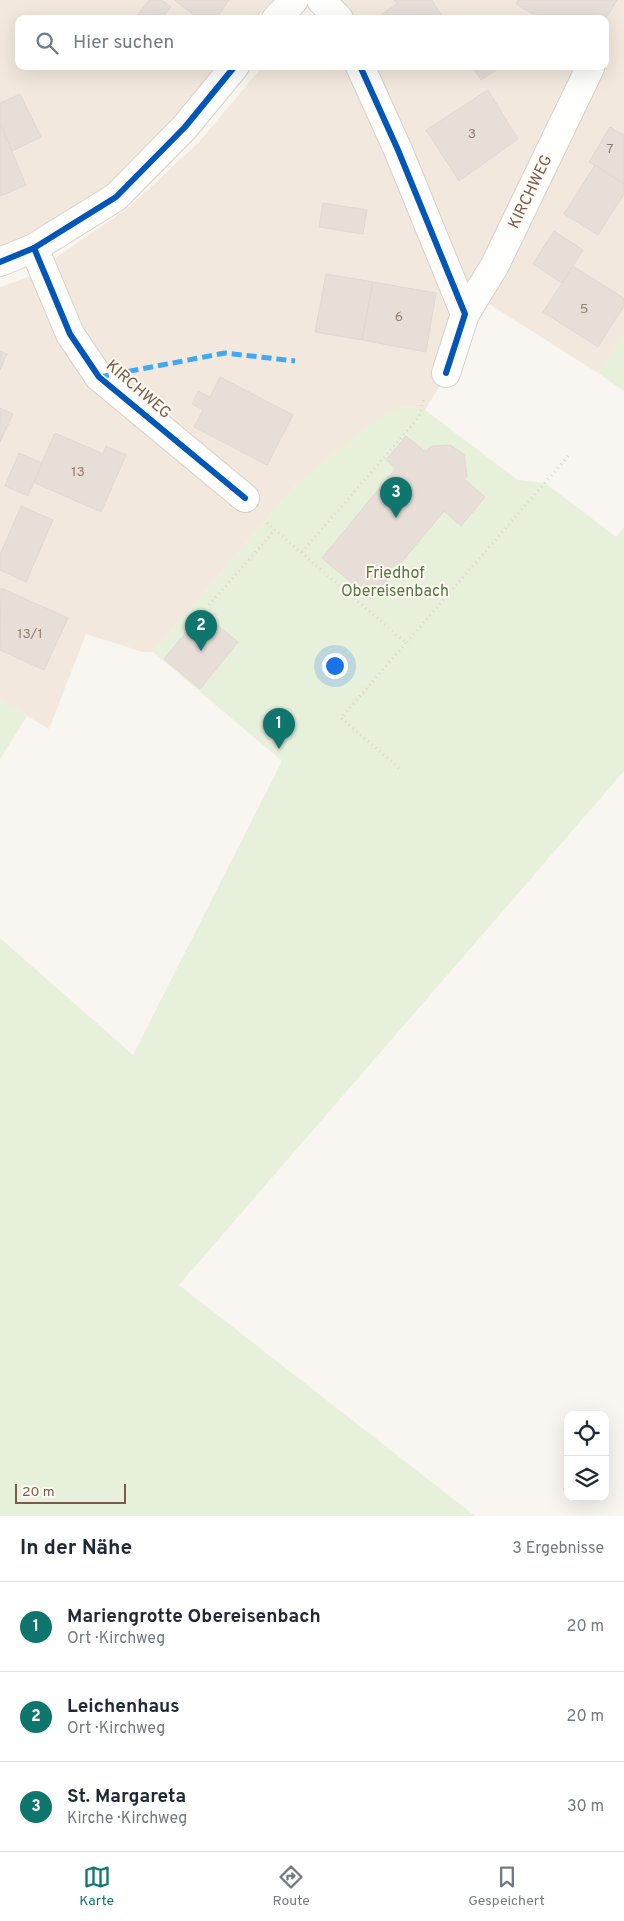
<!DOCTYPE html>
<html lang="de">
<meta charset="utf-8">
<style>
body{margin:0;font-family:Overpass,sans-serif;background:#f6f6f7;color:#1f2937}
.controls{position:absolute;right:15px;bottom:15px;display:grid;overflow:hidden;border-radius:10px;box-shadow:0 5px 20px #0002}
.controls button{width:45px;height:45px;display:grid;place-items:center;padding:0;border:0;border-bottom:1px solid #e0e1e3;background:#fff;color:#1f2937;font:25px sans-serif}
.scale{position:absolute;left:15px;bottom:12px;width:111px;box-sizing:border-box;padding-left:5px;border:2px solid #7a5c4d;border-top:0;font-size:14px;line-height:18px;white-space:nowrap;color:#7a5c4d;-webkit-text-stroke:4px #fffaf3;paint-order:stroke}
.you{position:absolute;left:334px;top:665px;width:18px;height:18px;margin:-12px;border:4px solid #fff;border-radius:50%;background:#1a73e8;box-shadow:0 0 0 8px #1a73e833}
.badge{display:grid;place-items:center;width:32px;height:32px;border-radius:50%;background:#0f766e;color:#fff;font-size:16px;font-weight:700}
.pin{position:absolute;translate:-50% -41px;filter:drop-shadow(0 1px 2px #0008)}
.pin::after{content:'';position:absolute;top:26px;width:18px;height:15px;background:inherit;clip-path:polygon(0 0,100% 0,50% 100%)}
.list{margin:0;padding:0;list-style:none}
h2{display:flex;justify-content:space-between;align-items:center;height:65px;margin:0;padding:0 20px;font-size:21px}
h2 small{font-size:16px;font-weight:400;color:#747a83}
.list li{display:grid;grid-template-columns:32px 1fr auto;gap:15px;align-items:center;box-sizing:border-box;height:90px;padding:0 20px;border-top:1px solid #e0e1e3}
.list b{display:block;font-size:19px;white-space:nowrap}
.list p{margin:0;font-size:16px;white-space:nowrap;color:#747a83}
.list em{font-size:16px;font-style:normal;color:#747a83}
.icon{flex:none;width:28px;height:28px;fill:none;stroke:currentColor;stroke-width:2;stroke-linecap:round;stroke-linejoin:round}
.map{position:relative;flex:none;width:624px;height:1516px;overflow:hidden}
.search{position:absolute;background:#fff;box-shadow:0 5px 20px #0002;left:15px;right:15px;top:15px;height:55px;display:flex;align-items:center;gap:12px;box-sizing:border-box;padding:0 18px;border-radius:10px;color:#747a83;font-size:19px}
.sheet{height:335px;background:#fff}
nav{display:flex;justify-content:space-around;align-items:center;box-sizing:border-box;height:70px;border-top:1px solid #e0e1e3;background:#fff;font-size:14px;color:#747a83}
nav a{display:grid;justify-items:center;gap:2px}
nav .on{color:#0f766e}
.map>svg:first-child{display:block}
.residential{fill:#f2e8de}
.green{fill:#e7f0db}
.building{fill:#e6ded7;stroke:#e2d8d2}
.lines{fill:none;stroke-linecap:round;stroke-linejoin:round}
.street-casing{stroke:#d7d1cb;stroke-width:30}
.secondary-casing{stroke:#d9d2cb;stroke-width:30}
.path{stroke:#dcd5d0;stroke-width:3;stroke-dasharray:1 4;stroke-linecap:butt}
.street{stroke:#fefefd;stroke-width:28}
.secondary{stroke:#fefefd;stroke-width:28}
.quiet{stroke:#3fa9f5;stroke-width:5;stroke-dasharray:10 5;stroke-linecap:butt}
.cycleway-casing{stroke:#fffaf3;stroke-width:9}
.cycleway{stroke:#0057b8;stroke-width:6}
.labels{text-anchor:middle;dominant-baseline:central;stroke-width:4;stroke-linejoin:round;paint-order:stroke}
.number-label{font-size:14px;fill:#977e72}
.street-label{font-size:16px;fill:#7a5c4d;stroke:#fffaf3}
.park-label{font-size:16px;fill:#537a41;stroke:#fffaf3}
</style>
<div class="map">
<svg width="624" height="1516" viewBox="0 0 624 1516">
<rect width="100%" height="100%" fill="#f9f5f0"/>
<g class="residential">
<polygon points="0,0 273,0 255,19 19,19 19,66 215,66 171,126 100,193 20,245 0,251"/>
<polygon points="330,0 624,0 624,334 598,373 489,304 425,410 403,406 300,480 153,652 143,652 86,634 49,729 0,700 0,287 28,277 129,207 198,143 263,66 605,66 605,19 310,19"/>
</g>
<g class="green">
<polygon points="624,334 624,391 598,373"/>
<polygon points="403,406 425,410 518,480 545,483 616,537 624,527 624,771 179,1285 475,1516 0,1516 0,938 133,1055 282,761 153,652 300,480 374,421"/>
<polygon points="0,700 27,716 0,759"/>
</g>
<g class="building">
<polygon points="149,0 161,0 171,7 162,19 141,19 137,16"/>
<polygon points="174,0 229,0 216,19 199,19"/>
<polygon points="394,0 432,0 444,19 375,19 397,4"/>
<polygon points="518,0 617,0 605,20 541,19 516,4"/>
<polygon points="472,66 502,66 481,80"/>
<polygon points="488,90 518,139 459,181 426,130"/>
<polygon points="20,94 41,137 12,151 0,123 0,103"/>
<polygon points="0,123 26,185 0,196"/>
<polygon points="610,127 624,135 624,184 589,162"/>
<polygon points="595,165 624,184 624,194 598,235 564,214"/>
<polygon points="323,203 367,210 363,234 319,227"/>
<polygon points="554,231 583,250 562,283 533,264"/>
<polygon points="573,266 624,298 624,306 598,347 543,312"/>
<polygon points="326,274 373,282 362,340 315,332"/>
<polygon points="373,282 436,293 426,352 362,340"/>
<polygon points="0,351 7,354 0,370"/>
<polygon points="220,377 293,415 267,465 194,427 203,410 192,404 198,391 210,397"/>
<polygon points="0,408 13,414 0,442"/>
<polygon points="55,433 103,454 106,446 126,455 101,512 33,482"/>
<polygon points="406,436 426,452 431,446 450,445 464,454 467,476 464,479 485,497 461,526 444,511 371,599 322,558 396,468 386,460"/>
<polygon points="19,453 42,463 28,496 5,486"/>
<polygon points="21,506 53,520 26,582 0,570 0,555"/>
<polygon points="1,588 68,618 44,670 0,650"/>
<polygon points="202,613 238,642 200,689 164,659"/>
</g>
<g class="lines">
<g class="street-casing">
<g id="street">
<polyline points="321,0 339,19"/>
<polyline points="360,66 398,150 465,314 446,373"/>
<polyline points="34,248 70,334 99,377 245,498"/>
<polyline points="465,314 495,265 590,68"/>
</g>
</g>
<g class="secondary-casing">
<g id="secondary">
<polyline points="276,19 294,0"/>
<polyline points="0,262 34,248 116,197 185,127 235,66"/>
</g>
</g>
<g class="path">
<polyline points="267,523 406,643 569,455"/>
<polyline points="302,552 419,417 424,398"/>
<polyline points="209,605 275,530"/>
<polyline points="399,768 341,718 406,643"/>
</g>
<use href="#street" class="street"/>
<use href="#secondary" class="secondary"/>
<polyline class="quiet" points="99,377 225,353 295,361"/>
<g class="cycleway-casing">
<g id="cycleway">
<polyline points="360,66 398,150 465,314 446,373"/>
<polyline points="34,248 70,334 99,377 245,498"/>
<polyline points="0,262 34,248 116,197 185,127 235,66"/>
</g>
</g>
<use href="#cycleway" class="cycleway"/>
</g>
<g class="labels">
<g class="number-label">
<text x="472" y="134">3</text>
<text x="610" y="149">7</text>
<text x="584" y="309">5</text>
<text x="399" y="317">6</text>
<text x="78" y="472">13</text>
<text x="30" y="634">13/1</text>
</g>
<g class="street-label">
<text transform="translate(531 192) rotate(-64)">KIRCHWEG</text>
<text transform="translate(138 390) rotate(41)">KIRCHWEG</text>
</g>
<g class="park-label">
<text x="395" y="574">Friedhof<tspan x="395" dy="18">Obereisenbach</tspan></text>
</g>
</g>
</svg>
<div class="controls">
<button><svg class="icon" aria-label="locate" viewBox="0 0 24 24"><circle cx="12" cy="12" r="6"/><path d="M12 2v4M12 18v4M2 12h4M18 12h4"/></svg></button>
<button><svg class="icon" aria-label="layers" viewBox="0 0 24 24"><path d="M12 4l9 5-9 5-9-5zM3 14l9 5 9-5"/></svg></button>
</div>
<div class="scale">20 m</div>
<div class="you"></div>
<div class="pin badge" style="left:279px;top:749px">1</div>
<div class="pin badge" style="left:201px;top:651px">2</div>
<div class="pin badge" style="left:396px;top:518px">3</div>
<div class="search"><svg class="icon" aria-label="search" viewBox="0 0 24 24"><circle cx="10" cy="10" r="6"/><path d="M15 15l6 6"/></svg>Hier suchen</div>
</div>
<section class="sheet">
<h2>In der Nähe<small>3 Ergebnisse</small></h2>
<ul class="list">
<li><span class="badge">1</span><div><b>Mariengrotte Obereisenbach</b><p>Ort · Kirchweg</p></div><em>20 m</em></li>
<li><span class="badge">2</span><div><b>Leichenhaus</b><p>Ort · Kirchweg</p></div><em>20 m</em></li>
<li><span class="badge">3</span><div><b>St. Margareta</b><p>Kirche · Kirchweg</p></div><em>30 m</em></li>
</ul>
</section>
<nav>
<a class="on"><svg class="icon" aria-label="map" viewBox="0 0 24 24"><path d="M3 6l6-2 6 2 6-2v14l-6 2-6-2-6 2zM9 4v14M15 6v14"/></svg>Karte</a>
<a><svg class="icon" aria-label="directions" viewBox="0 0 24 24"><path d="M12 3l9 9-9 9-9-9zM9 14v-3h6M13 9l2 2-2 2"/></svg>Route</a>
<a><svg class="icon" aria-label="saved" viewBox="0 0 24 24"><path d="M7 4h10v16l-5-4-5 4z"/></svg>Gespeichert</a>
</nav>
